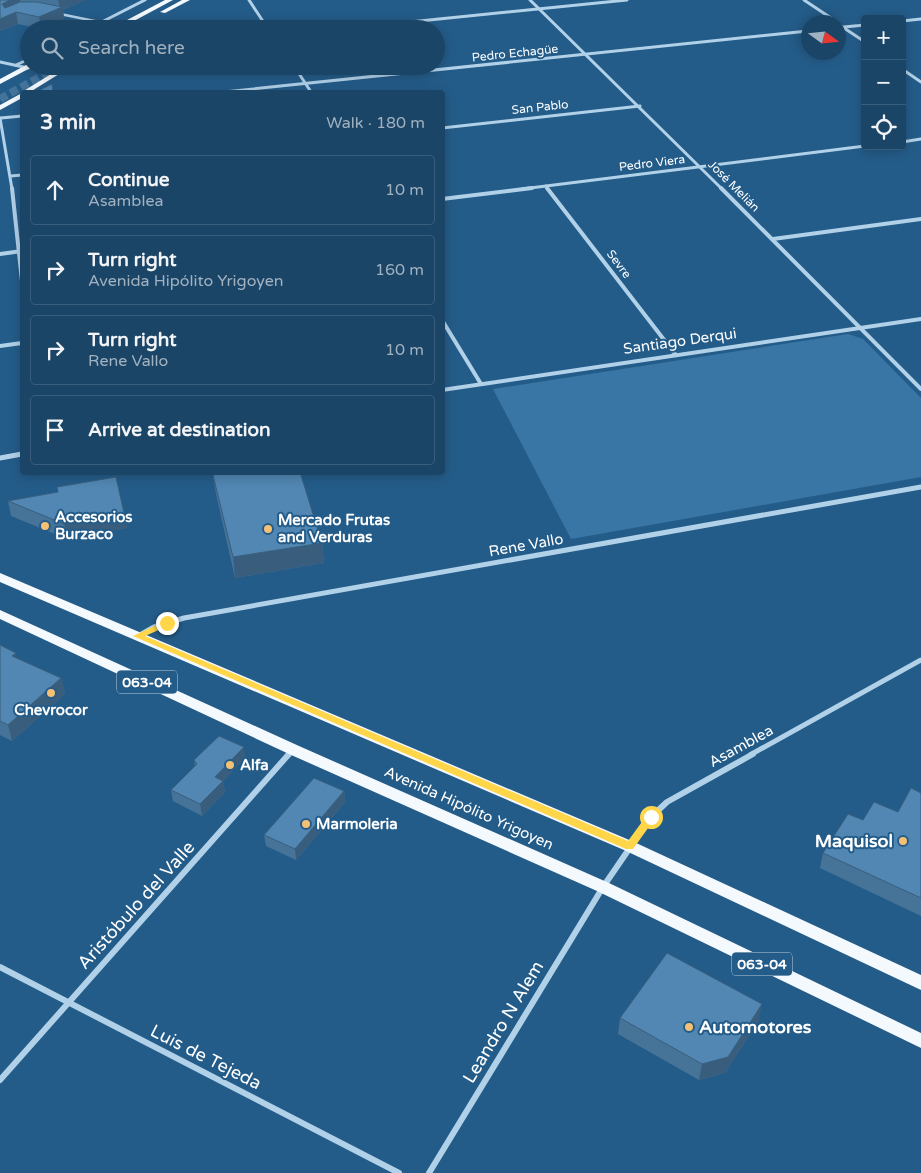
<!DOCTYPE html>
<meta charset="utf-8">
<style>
body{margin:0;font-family:"Varela Round",sans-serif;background:#244c6d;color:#f1f3f6}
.controls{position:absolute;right:15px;top:15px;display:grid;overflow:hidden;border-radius:5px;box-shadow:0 2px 12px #0003}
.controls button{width:45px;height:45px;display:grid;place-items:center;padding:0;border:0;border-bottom:1px solid #395d7b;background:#1b4567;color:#f1f3f6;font:25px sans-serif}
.compass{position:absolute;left:801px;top:15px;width:45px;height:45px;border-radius:50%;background:#1b4567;box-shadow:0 2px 12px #0003;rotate:105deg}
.stop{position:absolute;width:15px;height:15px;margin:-11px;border:4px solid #ffd54a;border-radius:50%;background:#fff}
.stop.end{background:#ffd54a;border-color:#fff;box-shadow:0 1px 5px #0008}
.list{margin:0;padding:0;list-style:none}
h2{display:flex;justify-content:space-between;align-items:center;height:65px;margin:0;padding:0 20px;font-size:21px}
h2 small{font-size:16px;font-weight:400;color:#a0b1c0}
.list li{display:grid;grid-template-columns:32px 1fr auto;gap:15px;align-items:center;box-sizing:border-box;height:70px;margin:0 10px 10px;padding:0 10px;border:1px solid #395d7b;border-radius:5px}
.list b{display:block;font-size:19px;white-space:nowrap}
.list p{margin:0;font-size:16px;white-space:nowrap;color:#a0b1c0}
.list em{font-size:16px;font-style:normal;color:#a0b1c0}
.icon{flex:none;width:28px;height:28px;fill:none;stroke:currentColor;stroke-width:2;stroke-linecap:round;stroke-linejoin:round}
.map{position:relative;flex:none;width:921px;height:1173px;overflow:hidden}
.search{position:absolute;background:#1b4567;box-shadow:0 2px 12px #0003;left:20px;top:20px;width:425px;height:55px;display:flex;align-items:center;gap:12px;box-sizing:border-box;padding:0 18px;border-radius:28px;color:#a0b1c0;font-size:19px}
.panel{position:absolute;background:#1b4567;box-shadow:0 2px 12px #0003;left:20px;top:90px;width:425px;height:385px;border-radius:5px}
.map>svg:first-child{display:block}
.green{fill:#3976a5}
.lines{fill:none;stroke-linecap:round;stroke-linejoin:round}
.primary-tunnel{stroke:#45749b;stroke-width:8;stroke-dasharray:8 4;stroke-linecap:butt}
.service{stroke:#b1d1e9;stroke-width:2.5}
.minor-far3{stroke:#b1d1e9;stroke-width:3}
.minor-far2{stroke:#b1d1e9;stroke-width:4}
.minor-far1{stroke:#b1d1e9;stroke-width:5}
.minor{stroke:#b1d1e9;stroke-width:6}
.primary{fill:#f4f9fe;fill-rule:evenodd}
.wall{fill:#467499}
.shaded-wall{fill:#395e7d}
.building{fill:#5187b2;stroke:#395e7d}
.route{fill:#ffd54a}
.poi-dot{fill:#f4c074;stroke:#245c89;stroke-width:2}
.labels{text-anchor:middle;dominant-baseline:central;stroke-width:4;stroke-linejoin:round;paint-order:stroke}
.far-street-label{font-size:12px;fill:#fff;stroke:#245c89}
.shield{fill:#245c89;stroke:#bdcedc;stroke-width:1}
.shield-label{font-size:14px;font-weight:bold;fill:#fff}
.street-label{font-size:15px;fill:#fff;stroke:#245c89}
.poi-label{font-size:15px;font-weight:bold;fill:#fff;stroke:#245c89;text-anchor:start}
.near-poi-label{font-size:18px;font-weight:bold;fill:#fff;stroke:#245c89;text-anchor:end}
.near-street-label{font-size:18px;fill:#fff;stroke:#245c89}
</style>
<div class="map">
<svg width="921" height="1173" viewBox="0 0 921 1173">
<rect width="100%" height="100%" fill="#245c89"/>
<polygon class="green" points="848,334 863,339 921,398 921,477 571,539 493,389"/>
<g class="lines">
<polyline class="primary-tunnel" points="0,99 60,66"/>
<polyline class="service" points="60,14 119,26"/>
<g class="minor-far3">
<polyline points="249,0 268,29"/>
<polyline points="530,0 722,189"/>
<polyline points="804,0 837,22"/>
<polyline points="902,21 921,19"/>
<polyline points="838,24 865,42"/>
<polyline points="844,27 865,25"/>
<polyline points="88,29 145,0"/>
<polyline points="341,29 627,0"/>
<polyline points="0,62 28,68"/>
<polyline points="16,65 29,59"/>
<polyline points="294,66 311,92"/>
<polyline points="902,69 921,82"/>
<polyline points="224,92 808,31"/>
<polyline points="0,118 12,189"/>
<polyline points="1,118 22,116"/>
<polyline points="442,128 640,106"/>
<polyline points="902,142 921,139"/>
<polyline points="11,176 22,175"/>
<polyline points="546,186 548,189"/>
<polyline points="522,189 865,146"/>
</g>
<g class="minor-far2">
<polyline points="12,188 22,281"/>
<polyline points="547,188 675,354"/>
<polyline points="721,188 921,389"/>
<polyline points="442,199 532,188"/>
<polyline points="773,239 921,219"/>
<polyline points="0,254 22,251"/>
<polyline points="442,320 481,384"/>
<polyline points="0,346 22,343"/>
<polyline points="442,390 921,319"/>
</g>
<g class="minor-far1">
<polyline points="0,458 22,454"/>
<polyline points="138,636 154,627 184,618 921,487"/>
<polyline points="288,755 293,750"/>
<polyline points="750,755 921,660"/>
</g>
<g class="minor">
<polyline points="0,967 399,1173"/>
<polyline points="0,1080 289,754"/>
<polyline points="429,1173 603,887 651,817 667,802 753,754"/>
</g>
<g class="primary">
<polygon points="165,0 173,0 119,29 110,29"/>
<polygon points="182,0 190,0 165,13 160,12"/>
<polygon points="28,64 29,66 34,66 0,84 0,79"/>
<polygon points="64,66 72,66 30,92 22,92"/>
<polygon points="22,93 22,98 0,110 0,105"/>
<polygon points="0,573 634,842 921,975 921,990 624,850 0,582"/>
<polygon points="0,610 299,746 609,883 921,1033 921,1048 597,891 289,754 0,619"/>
</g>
</g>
<g class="wall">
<polygon points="0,0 85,0 63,10 64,18 41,29 18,24 0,31"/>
<polygon points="213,475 322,543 324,563 235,578 216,494"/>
<polygon points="58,492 124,513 127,528 67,539 11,516 8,501"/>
<polygon points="0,645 18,659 61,678 65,694 12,741 0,735"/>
<polygon points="245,758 223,781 225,792 202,816 173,801 171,790 195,766 194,760"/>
<polygon points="344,791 345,802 296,860 266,846 264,835"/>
<polygon points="921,793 921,916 820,868 823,853 863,820 898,812"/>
<polygon points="620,1018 759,1020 725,1073 699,1080 618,1034"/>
</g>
<g class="shaded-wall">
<polygon points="10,0 20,0 21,7 4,15 2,4"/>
<polygon points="58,0 85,0 63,10 64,18 41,29 39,17 60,8"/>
<polygon points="16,12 18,24 0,31 0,19"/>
<polygon points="124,513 127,528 67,539 64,524"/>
<polygon points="322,543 324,563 235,578 233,557"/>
<polygon points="16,653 20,669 12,656"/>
<polygon points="61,678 65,694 12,741 8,725"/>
<polygon points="244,747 245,758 216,788 215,777"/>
<polygon points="223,781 225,792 202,816 200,804"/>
<polygon points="344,791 345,802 296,860 295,849"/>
<polygon points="762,1004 759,1020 725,1073 699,1080 702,1064"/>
</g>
<g class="building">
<polygon points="0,0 10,0 2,4 5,8 20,2 37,2 62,7 39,17 16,12 0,19"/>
<polygon points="52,84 53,92 36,92"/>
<polygon points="228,472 300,472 322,543 233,557 213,475"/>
<polygon points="116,477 124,513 64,524 8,501 58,492 57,487"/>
<polygon points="0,645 16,653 12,656 61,678 8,725 0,721"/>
<polygon points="219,736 244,747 215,777 223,781 200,804 171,790 197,764 194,760"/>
<polygon points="314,778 344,791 295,849 264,835"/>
<polygon points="911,788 921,793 921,898 823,853 848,814 863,820 874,802 898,812"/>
<polygon points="667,953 762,1004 728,1057 702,1064 620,1018"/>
</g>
<polygon class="route" points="167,620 170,621 170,625 145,636 628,841 647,815 654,815 656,817 633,849 626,849 133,636"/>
<g class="poi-dot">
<circle cx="45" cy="526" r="5"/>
<circle cx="268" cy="529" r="5"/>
<circle cx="51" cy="693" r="5"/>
<circle cx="230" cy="765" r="5"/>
<circle cx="306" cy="824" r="5"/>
<circle cx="903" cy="841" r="5"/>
<circle cx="689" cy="1027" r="5"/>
</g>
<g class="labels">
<g class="far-street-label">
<text transform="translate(515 53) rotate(-6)">Pedro Echagüe</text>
<text transform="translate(540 107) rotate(-6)">San Pablo</text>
<text transform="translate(652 163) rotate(-7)">Pedro Viera</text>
<text transform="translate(734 186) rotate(45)">José Melián</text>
<text transform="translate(619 264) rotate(53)">Sevre</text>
</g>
<g class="shield">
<rect x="117" y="670.5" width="60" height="23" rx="4"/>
<rect x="732" y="952.5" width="60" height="23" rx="4"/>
</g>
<g class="shield-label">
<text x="147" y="682">063-04</text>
<text x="762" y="964">063-04</text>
</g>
<g class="street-label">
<text transform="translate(680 341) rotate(-8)">Santiago Derqui</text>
<text transform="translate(526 545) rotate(-10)">Rene Vallo</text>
<text transform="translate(741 746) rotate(-29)">Asamblea</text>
<text transform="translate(469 808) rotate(24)">Avenida Hipólito Yrigoyen</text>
</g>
<g class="poi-label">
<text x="55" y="517">Accesorios<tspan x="55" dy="17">Burzaco</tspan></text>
<text x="278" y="520">Mercado Frutas<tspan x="278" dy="17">and Verduras</tspan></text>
<text x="51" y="710" text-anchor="middle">Chevrocor</text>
<text x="240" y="765">Alfa</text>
<text x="316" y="824">Marmoleria</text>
</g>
<g class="near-poi-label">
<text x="893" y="841">Maquisol</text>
<text x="699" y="1027" text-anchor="start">Automotores</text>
</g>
<g class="near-street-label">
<text transform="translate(136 905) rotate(-48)">Aristóbulo del Valle</text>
<text transform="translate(503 1022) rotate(-59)">Leandro N Alem</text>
<text transform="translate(206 1057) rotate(27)">Luis de Tejeda</text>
</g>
</g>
</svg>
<div class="controls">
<button>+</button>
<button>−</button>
<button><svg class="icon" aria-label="locate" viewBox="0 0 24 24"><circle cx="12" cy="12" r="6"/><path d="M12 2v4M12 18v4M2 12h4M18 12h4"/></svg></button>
</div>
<svg class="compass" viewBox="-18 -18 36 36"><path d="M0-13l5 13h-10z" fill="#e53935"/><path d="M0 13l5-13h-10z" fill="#a0b1c0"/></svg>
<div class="stop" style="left:651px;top:817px"></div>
<div class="stop end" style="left:167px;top:623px"></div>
<div class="search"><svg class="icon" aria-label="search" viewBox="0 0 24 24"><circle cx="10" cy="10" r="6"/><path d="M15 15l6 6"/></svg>Search here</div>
<section class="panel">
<h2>3 min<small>Walk · 180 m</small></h2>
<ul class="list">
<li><svg class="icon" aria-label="ahead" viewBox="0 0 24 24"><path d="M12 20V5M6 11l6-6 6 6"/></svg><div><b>Continue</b><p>Asamblea</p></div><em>10 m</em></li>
<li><svg class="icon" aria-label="right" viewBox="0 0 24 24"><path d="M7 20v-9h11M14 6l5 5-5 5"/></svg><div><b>Turn right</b><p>Avenida Hipólito Yrigoyen</p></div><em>160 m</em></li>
<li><svg class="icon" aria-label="right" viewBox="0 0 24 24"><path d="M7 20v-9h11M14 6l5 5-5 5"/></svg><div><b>Turn right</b><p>Rene Vallo</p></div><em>10 m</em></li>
<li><svg class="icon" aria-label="arrive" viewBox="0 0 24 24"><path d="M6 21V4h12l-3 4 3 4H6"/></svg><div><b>Arrive at destination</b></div></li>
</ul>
</section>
</div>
